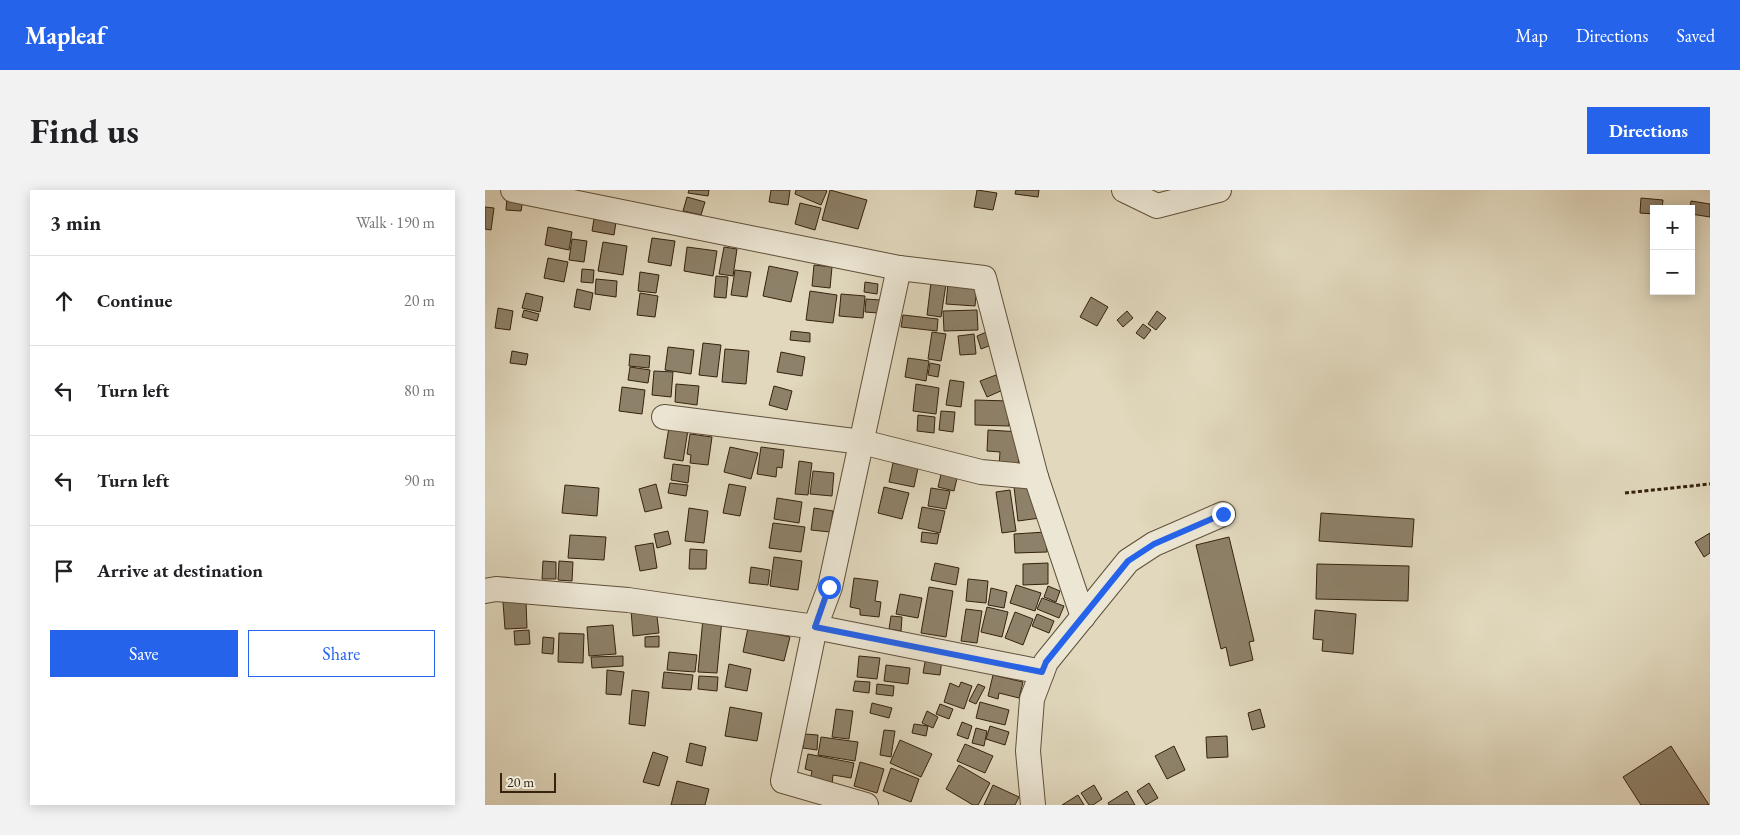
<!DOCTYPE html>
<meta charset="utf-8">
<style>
body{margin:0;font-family:"EB Garamond",serif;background:#f2f2f2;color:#202124}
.controls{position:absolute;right:15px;top:15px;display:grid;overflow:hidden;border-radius:0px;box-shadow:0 2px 12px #0003}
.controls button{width:45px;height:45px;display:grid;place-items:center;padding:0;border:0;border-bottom:1px solid #e0e0e0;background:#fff;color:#202124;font:25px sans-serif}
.scale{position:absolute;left:15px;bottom:12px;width:56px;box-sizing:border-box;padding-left:5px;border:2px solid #35220f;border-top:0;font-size:14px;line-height:18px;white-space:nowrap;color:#35220f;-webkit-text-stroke:4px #ece6d4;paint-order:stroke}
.stop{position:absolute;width:15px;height:15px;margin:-11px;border:4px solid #2563eb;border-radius:50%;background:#fff}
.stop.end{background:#2563eb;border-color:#fff;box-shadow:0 1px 5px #0008}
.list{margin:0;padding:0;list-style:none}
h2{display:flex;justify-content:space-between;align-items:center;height:65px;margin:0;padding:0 20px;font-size:21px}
h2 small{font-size:16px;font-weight:400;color:#757577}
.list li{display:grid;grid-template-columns:32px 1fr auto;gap:15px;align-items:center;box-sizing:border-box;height:90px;padding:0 20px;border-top:1px solid #e0e0e0}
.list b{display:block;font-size:19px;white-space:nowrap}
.list em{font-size:16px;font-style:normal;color:#757577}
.actions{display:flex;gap:10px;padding:15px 20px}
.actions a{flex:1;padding:11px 0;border:1px solid #2563eb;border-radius:0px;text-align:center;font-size:18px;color:#2563eb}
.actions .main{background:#2563eb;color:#fff}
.icon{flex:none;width:28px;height:28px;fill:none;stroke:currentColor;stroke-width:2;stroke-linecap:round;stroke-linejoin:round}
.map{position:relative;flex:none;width:1225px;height:615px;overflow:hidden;border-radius:0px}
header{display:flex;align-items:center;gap:30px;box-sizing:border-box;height:70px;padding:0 25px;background:#2563eb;color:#fff}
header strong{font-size:24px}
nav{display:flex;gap:28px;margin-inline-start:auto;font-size:18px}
.intro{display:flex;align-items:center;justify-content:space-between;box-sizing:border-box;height:120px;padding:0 30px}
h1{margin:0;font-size:35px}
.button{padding:12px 22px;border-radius:0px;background:#2563eb;color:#fff;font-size:18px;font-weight:700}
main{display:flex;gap:30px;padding:0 30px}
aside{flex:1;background:#fff;border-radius:0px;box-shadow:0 2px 12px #0003}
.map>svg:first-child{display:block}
.building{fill:#8e8169;stroke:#35220f}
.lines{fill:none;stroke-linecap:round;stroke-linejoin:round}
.minor-casing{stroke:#60503a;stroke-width:26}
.path{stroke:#35220f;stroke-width:3;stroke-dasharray:4 2.5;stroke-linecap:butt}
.minor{stroke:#ece6d4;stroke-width:24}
.route{stroke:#2563eb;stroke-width:6}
</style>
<header>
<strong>Mapleaf</strong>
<nav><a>Map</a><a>Directions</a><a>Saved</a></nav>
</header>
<div class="intro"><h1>Find us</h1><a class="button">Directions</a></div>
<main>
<aside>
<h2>3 min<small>Walk · 190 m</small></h2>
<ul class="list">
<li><svg class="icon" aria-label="ahead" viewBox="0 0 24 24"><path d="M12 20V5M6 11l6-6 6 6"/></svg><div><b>Continue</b></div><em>20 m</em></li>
<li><svg class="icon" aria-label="left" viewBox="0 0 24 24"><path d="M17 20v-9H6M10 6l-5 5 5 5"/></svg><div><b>Turn left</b></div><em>80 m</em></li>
<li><svg class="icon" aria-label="left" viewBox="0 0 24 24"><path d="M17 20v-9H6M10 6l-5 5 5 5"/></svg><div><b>Turn left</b></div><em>90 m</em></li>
<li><svg class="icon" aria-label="arrive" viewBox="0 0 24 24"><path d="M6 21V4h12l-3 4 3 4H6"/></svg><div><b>Arrive at destination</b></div></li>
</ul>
<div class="actions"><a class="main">Save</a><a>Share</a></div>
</aside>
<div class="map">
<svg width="1225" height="615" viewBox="0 0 1225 615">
<rect width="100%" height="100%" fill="#e1d8bd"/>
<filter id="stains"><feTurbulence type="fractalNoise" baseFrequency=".004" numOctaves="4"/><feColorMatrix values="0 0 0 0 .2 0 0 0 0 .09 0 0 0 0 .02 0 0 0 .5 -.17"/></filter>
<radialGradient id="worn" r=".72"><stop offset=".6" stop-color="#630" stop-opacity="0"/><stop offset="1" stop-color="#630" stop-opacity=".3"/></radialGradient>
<g class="building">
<polygon points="204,0 224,0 223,6 203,3"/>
<polygon points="286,0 305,0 303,15 284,12"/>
<polygon points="311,0 341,0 342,1 336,15 310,4"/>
<polygon points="345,0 382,10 373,39 337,30"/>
<polygon points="492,0 512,3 508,20 489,17"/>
<polygon points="531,0 554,0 553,7 530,4"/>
<polygon points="202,7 220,12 216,25 198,21"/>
<polygon points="22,8 38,9 36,21 21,20"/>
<polygon points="1156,8 1178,10 1177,19 1169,19 1169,24 1155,23"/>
<polygon points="1206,11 1225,14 1225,27 1206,24 1206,19 1205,19"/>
<polygon points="315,13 336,18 330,40 310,34"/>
<polygon points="0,17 9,18 6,40 0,39"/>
<polygon points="109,29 131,32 129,45 107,41"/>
<polygon points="63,37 87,42 84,60 60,55"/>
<polygon points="167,48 190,51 186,76 163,72"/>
<polygon points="87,49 102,51 99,72 84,70"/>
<polygon points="118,52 142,56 138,85 113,81"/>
<polygon points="202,57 232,61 228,86 199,81"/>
<polygon points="239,57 252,59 248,86 234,84"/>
<polygon points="63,68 83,72 79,92 59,88"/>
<polygon points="329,75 347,77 345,98 327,96"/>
<polygon points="284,76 313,82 306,112 278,106"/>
<polygon points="97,79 109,80 108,93 96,92"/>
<polygon points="250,80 266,82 262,107 246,105"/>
<polygon points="155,82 174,85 171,103 153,101"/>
<polygon points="231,86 243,87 241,108 229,107"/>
<polygon points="111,89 132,91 131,107 110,104"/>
<polygon points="380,92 393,94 392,104 379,102"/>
<polygon points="446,92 461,94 456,127 442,125"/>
<polygon points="463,93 492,96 490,116 461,114"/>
<polygon points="92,99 108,103 105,120 89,117"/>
<polygon points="325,101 352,105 348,133 321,130"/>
<polygon points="41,103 58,107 55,122 37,118"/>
<polygon points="155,103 173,106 170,127 152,125"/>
<polygon points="356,104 380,106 378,128 354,126"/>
<polygon points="606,107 623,117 612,136 595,127"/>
<polygon points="381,109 395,110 393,123 380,122"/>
<polygon points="13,118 28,121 25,140 10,138"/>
<polygon points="39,120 54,124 52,131 37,127"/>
<polygon points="492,120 493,140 459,141 458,121"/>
<polygon points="642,121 648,128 638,137 632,130"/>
<polygon points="672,121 681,128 671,140 663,134"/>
<polygon points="418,125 453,129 452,141 416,137"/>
<polygon points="658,134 666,140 659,149 651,143"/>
<polygon points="306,141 325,143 325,152 305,150"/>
<polygon points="504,141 509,154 496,159 492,146"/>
<polygon points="447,142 461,144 456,171 443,169"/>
<polygon points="489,144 491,164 475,165 473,146"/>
<polygon points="218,153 236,155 232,187 214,185"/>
<polygon points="183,157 209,160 206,184 180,180"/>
<polygon points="240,159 264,161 261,194 237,192"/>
<polygon points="27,161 43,164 41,175 25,173"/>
<polygon points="296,162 320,167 317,186 292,182"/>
<polygon points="145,164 165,166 164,178 144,176"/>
<polygon points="423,168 444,171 441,191 420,187"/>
<polygon points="445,173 455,175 453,187 443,185"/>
<polygon points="145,177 165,180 163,193 143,190"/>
<polygon points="169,181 188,182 186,207 167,205"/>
<polygon points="511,185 518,200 502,207 495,191"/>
<polygon points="465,190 479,192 476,217 461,215"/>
<polygon points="191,194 214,196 212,215 190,212"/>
<polygon points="431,194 454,198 451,224 428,221"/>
<polygon points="289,196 307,201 302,220 284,215"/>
<polygon points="137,197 160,200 157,224 134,221"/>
<polygon points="490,210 524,211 524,236 490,235"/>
<polygon points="456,221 470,222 468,242 454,240"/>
<polygon points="433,225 450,227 449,243 432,241"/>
<polygon points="184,237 203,240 198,271 179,268"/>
<polygon points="503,240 536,242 533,277 514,276 515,262 502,261"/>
<polygon points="205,244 227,247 223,275 205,273 206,265 202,264"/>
<polygon points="245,257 273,263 266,289 239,282"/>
<polygon points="276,257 299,260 297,278 292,277 291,287 272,284"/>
<polygon points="314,271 327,273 323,305 310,304"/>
<polygon points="408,273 433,278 429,297 404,292"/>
<polygon points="188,274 205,276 203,293 186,290"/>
<polygon points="457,280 473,284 469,301 453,297"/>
<polygon points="328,281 349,283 347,306 325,304"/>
<polygon points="185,293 203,295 201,306 183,303"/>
<polygon points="171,294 177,318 160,322 154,299"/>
<polygon points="244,294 261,297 255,326 238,323"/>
<polygon points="551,294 555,328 533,331 529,297"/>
<polygon points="80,295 114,298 112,326 77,323"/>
<polygon points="399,297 424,303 417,329 393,323"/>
<polygon points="446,298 465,301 461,319 443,316"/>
<polygon points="525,300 531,341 517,343 511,302"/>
<polygon points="292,308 317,312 314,333 289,329"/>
<polygon points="437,317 460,321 455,343 433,338"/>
<polygon points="204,318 223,321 219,353 200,351"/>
<polygon points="329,318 348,321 345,342 326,340"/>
<polygon points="836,323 929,329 927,357 834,351"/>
<polygon points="288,333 320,337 316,362 284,358"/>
<polygon points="183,341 186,354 172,358 169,344"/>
<polygon points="437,342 454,344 452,354 436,352"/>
<polygon points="561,342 562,362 530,363 529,344"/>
<polygon points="1225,343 1225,363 1219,367 1210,352"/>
<polygon points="85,345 121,347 119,370 83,368"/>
<polygon points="744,347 769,451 764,452 768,470 745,476 741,457 736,459 711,355"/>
<polygon points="168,353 172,378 155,381 150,356"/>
<polygon points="205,359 222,360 221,379 204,379"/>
<polygon points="289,367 317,371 313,400 285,396"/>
<polygon points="58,371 71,372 71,389 57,389"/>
<polygon points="74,371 88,372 87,391 73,390"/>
<polygon points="450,373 474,378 471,395 446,390"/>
<polygon points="563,373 563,394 538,395 538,374"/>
<polygon points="832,374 924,376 923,411 831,409"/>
<polygon points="266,377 285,380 283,395 264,393"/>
<polygon points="369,388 393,391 390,411 396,412 394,427 375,425 375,419 365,417"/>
<polygon points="483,389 503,391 501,413 481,411"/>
<polygon points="531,395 556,403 550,421 525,413"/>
<polygon points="563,396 575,401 571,412 559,407"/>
<polygon points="444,397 468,401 461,447 436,443"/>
<polygon points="506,398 522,402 519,418 503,415"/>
<polygon points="415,404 437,408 433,428 411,424"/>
<polygon points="557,408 579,416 574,428 552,419"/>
<polygon points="41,411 42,438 20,439 18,412"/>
<polygon points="502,417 523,422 517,447 496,442"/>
<polygon points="171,418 174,443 148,446 146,420"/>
<polygon points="481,419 497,421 492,453 476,451"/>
<polygon points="830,420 871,424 868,464 837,461 838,450 828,449"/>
<polygon points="530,422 548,429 538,455 520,448"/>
<polygon points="552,424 569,431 564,443 547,436"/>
<polygon points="406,426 417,427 416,441 404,439"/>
<polygon points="218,428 237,429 232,483 213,482"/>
<polygon points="128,435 131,464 104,466 102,437"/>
<polygon points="263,438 305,447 299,471 258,462"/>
<polygon points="44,440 45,454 30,455 29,441"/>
<polygon points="74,443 99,444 98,473 73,472"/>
<polygon points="174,446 174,457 160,457 160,447"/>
<polygon points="58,447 69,448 68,464 57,463"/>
<polygon points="184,462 212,465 210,482 182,480"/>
<polygon points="138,466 138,476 107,478 106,467"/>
<polygon points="374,466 395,468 392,489 372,487"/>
<polygon points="441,467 457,469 455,485 438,483"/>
<polygon points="244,474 266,479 262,501 240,497"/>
<polygon points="401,475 425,478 423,494 399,491"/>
<polygon points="122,480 139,482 136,505 121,504"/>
<polygon points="179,482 208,485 206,500 177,498"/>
<polygon points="508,485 538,492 534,508 514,503 513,509 503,506"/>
<polygon points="214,486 233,487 232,501 213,499"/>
<polygon points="370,491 385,492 384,503 368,501"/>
<polygon points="476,492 487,496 479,519 459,512 465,493 474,497"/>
<polygon points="392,494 409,496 408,506 391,504"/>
<polygon points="493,494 500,497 491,514 484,511"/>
<polygon points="147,500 164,502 160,536 144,534"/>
<polygon points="495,512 524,520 520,535 491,528"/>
<polygon points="387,513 407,518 404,528 385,523"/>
<polygon points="455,514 468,519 464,529 451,524"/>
<polygon points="245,517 277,523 272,551 240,546"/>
<polygon points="351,519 368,521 364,549 347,547"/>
<polygon points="775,519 780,537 767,540 763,523"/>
<polygon points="442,521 453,527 448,538 437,533"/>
<polygon points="477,532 487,536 483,549 472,545"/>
<polygon points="429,534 443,536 441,546 427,543"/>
<polygon points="505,536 524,542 520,555 501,549"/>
<polygon points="491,538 502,541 499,556 487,553"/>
<polygon points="399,540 410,541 406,567 395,565"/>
<polygon points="320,544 333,545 332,560 318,558"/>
<polygon points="742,546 743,567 722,568 721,547"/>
<polygon points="336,547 373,552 370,571 333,565"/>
<polygon points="415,550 447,564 436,587 405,573"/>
<polygon points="205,553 221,557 217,576 201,572"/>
<polygon points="480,554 508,566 500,583 472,571"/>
<polygon points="689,556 700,580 682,589 670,566"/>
<polygon points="1186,556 1224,615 1156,615 1138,587"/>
<polygon points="168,562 183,567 174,596 158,592"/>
<polygon points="323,564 369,573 366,588 348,585 347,595 325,591 327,581 320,579"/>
<polygon points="375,572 399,579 392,603 369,596"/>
<polygon points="474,575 505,593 493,615 488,615 461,599"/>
<polygon points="406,578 434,589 426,612 398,601"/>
<polygon points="192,591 224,599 220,615 186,615"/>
<polygon points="664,593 673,608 661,615 652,601"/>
<polygon points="508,595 534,607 530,615 499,615"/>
<polygon points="609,595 617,609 608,615 604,615 596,603"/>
<polygon points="642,601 650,615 624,615 623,613"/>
<polygon points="593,605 599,615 577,615"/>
</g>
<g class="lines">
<g class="minor-casing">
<g id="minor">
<polyline points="28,0 414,78 499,88 551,287 598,427"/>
<polyline points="639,0 672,16 734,0"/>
<polyline points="179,227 377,252 496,282 551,287"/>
<polyline points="0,401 11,399 143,410 330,437 557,482"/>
<polyline points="381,615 298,591 330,437 345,397 414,78"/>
<polyline points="548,615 543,561 547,509 561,472 643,371 669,354 738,324"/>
</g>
</g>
<polyline class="path" points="1140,303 1225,294"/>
<use href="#minor" class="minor"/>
</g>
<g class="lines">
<polyline class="route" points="344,397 330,437 557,482 561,472 643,371 669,354 738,324"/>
</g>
<rect width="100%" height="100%" filter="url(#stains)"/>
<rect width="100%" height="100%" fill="url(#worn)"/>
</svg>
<div class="controls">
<button>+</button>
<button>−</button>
</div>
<div class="scale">20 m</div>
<div class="stop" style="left:344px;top:397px"></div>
<div class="stop end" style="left:738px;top:324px"></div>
</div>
</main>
